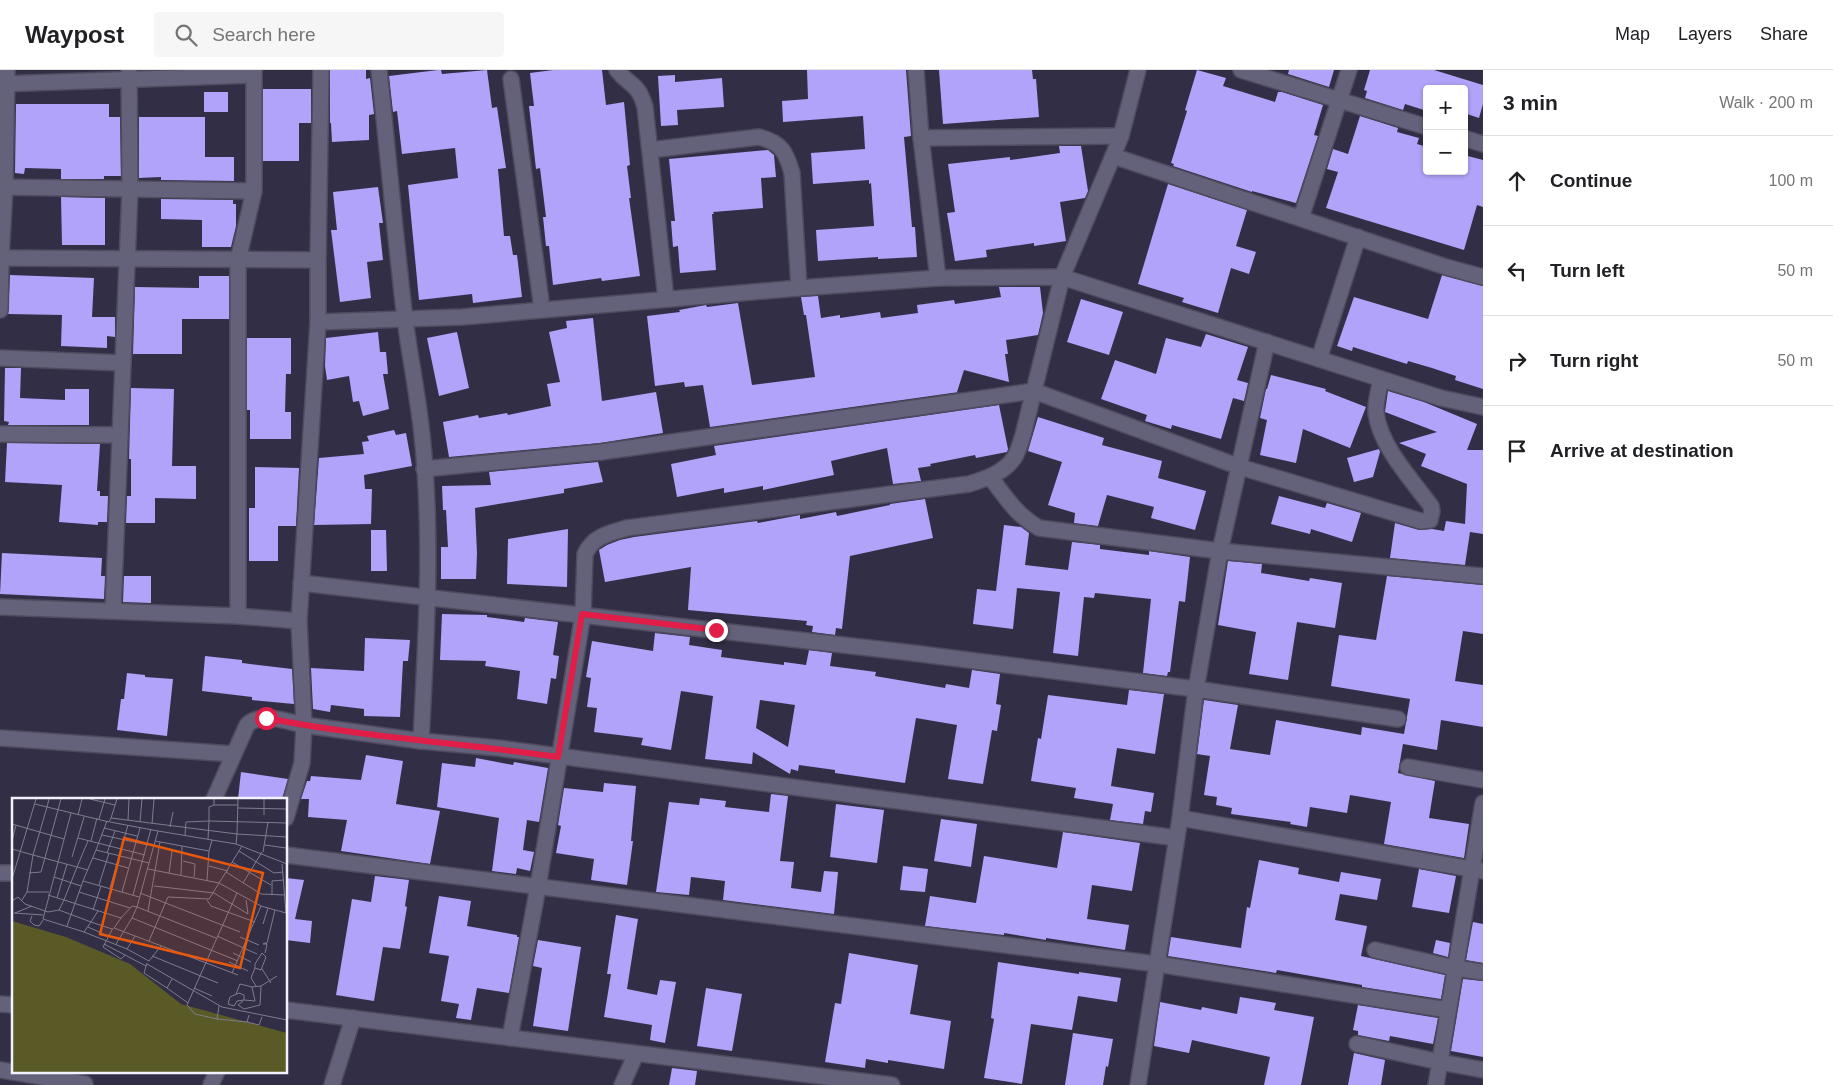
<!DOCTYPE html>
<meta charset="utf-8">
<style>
body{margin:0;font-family:Arial,sans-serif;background:#f6f6f6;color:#202124}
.controls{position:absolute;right:15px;top:15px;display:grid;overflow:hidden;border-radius:5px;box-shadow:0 1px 4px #0004}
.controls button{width:45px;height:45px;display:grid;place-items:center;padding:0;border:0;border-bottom:1px solid #e0e0e0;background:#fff;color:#202124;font:25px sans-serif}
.stop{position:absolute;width:15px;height:15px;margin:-11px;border:4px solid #e11d48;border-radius:50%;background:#fff}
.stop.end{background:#e11d48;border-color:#fff;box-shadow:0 1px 5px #0008}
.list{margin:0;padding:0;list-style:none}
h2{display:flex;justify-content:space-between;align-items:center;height:65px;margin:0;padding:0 20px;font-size:21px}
h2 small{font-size:16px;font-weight:400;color:#757577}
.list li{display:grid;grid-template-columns:32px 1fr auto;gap:15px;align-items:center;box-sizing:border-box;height:90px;padding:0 20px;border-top:1px solid #e0e0e0}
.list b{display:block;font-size:19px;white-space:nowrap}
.list em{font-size:16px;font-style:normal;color:#757577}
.icon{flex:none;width:28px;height:28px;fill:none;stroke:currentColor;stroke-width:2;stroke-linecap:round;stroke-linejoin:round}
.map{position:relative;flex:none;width:1483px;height:1015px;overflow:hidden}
header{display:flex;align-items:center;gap:30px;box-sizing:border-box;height:70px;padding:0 25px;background:#fff;border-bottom:1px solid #e0e0e0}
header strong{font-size:24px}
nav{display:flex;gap:28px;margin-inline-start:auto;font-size:18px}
.search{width:350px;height:45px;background:#f6f6f6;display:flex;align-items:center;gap:12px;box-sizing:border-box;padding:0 18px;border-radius:5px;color:#757577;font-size:19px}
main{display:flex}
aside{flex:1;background:#fff}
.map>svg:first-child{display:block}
.building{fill:#b0a3f9;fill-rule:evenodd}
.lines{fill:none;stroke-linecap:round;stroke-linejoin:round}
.minor-casing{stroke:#4e4b5e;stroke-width:18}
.minor{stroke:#64617b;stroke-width:15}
.route{stroke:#e11d48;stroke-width:6}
.inset-road{fill:none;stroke:#7f7c8f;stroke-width:1}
.view{fill:#e8590c;fill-opacity:0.15;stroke:#e8590c;stroke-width:2.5}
.inset-edge{fill:none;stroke:#f2f1fd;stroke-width:2.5}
</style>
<header>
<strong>Waypost</strong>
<div class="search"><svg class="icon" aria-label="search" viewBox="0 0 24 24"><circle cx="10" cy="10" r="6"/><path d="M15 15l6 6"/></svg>Search here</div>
<nav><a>Map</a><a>Layers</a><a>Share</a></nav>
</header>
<main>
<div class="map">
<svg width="1483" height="1015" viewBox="0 0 1483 1015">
<rect width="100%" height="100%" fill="#322e46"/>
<g class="building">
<polygon points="330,0 366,0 366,9 370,8 374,44 369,45 369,70 332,72 331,53 330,53"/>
<polygon points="438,0 441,0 442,4 487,0 492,38 497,37 506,98 498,99 504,166 510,166 513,185 517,185 522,227 473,233 472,224 419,230 408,115 458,108 455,78 402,84 397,41 393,42 389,6"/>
<polygon points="553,0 602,0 606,35 624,32 630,95 627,96 631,128 629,128 640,206 602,211 601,208 553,215 549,176 546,176 543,147 546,147 540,98 536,99 529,36 534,36 530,3"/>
<polygon points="807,0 906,0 911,66 904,67 912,157 915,157 917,187 878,189 878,187 818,191 816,160 874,156 871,113 869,114 869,110 813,114 811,83 865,79 863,46 783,52 782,31 808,29"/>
<polygon points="939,0 1032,0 1033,9 1036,9 1039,47 943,54"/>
<polygon points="1197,0 1226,8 1223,16 1275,32 1278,22 1282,22 1323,35 1314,65 1318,66 1296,133 1252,121 1252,122 1173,96 1174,94 1171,93 1187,41 1185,40"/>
<polygon points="1289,0 1334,0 1329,17 1288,4"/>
<polygon points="1370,0 1434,0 1483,15 1483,34 1479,48 1464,43 1464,19 1427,19 1427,41 1405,34 1403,40 1365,28 1367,21 1364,20"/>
<polygon points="675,5 675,12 722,8 724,37 677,40 678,55 661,56 658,6"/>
<polygon points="263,19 311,19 311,53 299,53 299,91 263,91"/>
<rect x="204" y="22" width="24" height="20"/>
<polygon points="16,34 109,34 109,47 120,47 121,106 104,106 104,109 61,109 61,99 25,98 24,104 15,103"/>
<polygon points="1360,46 1398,58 1397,62 1419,68 1417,74 1427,77 1427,101 1464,101 1464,85 1483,90 1483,137 1477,135 1464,180 1326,138 1338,102 1327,99 1333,79 1348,84"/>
<polygon points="139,47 205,47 205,87 234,87 234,111 161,110 161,107 139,108"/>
<polygon points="1059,76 1081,76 1088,121 1085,128 1060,132 1066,171 1034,176 1034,173 986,180 987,187 955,191 947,143 955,142 948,94 1010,87 1010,90 1060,83"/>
<polygon points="768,80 774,85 776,107 761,108 763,138 713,142 714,144 712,144 716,200 680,203 678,176 673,177 671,151 675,151 669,89"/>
<polygon points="1168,114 1247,140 1236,176 1256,182 1249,204 1231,198 1218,243 1182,232 1184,228 1138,214"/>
<polygon points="378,117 383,153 379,153 383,190 367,192 371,228 340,232 331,160 337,160 333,122"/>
<polygon points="61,127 105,128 105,175 62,175"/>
<polygon points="161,129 233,130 233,134 236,134 236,156 231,177 202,177 202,150 161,149"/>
<polygon points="10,205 94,208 92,247 115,247 115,267 107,266 107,278 61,276 62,245 8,244"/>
<polygon points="1442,205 1483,216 1483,319 1455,310 1456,306 1432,298 1408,291 1407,294 1353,277 1352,281 1337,276 1354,227 1428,249"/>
<polygon points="199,206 229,206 229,249 182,249 182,284 133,284 135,217 199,218"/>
<polygon points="999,217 1040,217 1043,243 1038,265 1006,270 1008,284 1005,284 1009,312 964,300 957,322 959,322 710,357 703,315 685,317 684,312 655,316 647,246 680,242 679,240 706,235 707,237 738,233 752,315 815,307 806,245 804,245 801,227 818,226 821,248 840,245 840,248 880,242 881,248 918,243 917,235 954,230 955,234 1001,227"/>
<polygon points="1081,229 1123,242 1109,285 1067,272"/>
<polygon points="593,248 602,331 656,322 663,363 600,373 449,387 443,352 478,345 479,348 507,343 508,345 551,336 547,314 560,312 549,262 567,258 566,251"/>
<polygon points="378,262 380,282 386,282 388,304 383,304 389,339 363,346 359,331 353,332 349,306 327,310 325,296 326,268"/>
<polygon points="457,262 469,318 439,326 427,268"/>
<polygon points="1206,264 1248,277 1237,310 1248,313 1244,331 1233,328 1221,369 1172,355 1171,359 1145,351 1147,345 1101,329 1115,290 1156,304 1166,268 1201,277"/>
<polygon points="247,268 291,268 291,304 286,304 285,342 291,342 291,369 250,369 250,340 247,340"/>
<polygon points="5,298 21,298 20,328 65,330 65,319 89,319 89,355 8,355 9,352 4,351"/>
<polygon points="1271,305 1326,319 1325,321 1366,337 1350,378 1303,359 1296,393 1260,385 1267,350 1260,348 1266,319 1267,319"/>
<polygon points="131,318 174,319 172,396 196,396 196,429 155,428 155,453 126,453 127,426 131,426 131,389 129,389"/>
<polygon points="1388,321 1424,332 1477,354 1467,380 1483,380 1483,464 1470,462 1465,495 1390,488 1395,453 1419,460 1432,459 1444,461 1446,451 1465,454 1467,414 1421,396 1426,384 1399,373 1437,362 1385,342"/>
<polygon points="999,335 1008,379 1007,382 976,388 975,385 930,394 931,396 918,398 921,411 893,414 887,378 831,391 834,405 763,420 763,416 724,423 724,418 677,427 671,394 716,385 714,376"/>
<polygon points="1038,347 1104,368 1102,375 1162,391 1158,408 1206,421 1195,460 1151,448 1154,437 1107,425 1098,456 1074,453 1075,443 1048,435 1062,392 1028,381"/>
<polygon points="394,360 396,365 406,363 412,396 364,405 365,419 372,419 371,454 314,455 319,388 364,384 362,372 369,371 367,366"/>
<polygon points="7,373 100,374 97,421 100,421 100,426 108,426 107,452 98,452 98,455 59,452 62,415 5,412"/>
<polygon points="1379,379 1380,382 1373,407 1354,412 1347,388"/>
<polygon points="598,392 603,412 564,419 564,423 475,438 477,483 476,509 441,509 441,477 448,477 446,440 443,440 442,416 491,415 489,402"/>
<polygon points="255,397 299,398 296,456 278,456 278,491 249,491 249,438 255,438"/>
<polygon points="1279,426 1325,438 1327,433 1361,443 1352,472 1311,459 1310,464 1271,454"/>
<polygon points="925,429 933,468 850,486 842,559 836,558 835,565 812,562 813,556 806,555 807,551 688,540 691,497 605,512 599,480 607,475 620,470 634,467 757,451 758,453 800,445 800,449 836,442 837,446 890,435 890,434"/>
<polygon points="1004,455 1021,457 1029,463 1025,495 1068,500 1072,472 1100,475 1100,479 1149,485 1149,481 1190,487 1185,532 1179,531 1170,602 1168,602 1167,606 1143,603 1151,529 1095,523 1094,528 1084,527 1078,586 1053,583 1060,522 1017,518 1013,559 973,554 977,519 996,521"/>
<polygon points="568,459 567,517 507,514 508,469"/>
<polygon points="371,460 386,460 387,501 371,501"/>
<polygon points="2,483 102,488 101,506 105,506 104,529 0,524"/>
<polygon points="1228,491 1262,494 1261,503 1309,511 1310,508 1342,513 1335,558 1297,552 1288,610 1249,604 1256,562 1218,555"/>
<polygon points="124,506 151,506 151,533 123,532"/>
<polygon points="1387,506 1483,515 1483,564 1463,561 1455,611 1483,615 1483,657 1441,650 1437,680 1403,674 1398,703 1435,711 1429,748 1469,754 1464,788 1384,774 1391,732 1350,725 1347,743 1310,737 1307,757 1290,754 1291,752 1231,744 1232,738 1216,735 1217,727 1204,725 1210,686 1197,684 1204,630 1238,635 1230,679 1270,685 1276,650 1361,665 1362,657 1404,664 1410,629 1331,616 1339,565 1376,570"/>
<polygon points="442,544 487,545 487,547 524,552 525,548 558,552 553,585 559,586 556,609 551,608 547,634 517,629 520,601 485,596 486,591 440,590"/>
<path d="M655,563L690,567L689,575L722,580L721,587L784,595V592L806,595L809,580L832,583L830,596L876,602L875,606L945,618L946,614L969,618L972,600L1000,604L996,634L1001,635L997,661L992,660L983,714L948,709L957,655L916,648L905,713L835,703V700L799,695L798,701L791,699L790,704L753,682L752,694L705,689L713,626L681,621L671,680L641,675L643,668L594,662L597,638L587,637L591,608L586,607L592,571L653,581ZM760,630L795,635L788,677L756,658Z"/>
<polygon points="365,568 410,570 408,591 403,591 400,647 364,646 364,639 331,635 330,642 313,639 311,598 364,601"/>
<polygon points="205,586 242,590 242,593 292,599 294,634 252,630 252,627 202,621"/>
<polygon points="127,603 145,605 145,607 173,609 167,666 117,660 121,629 124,629"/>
<polygon points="1129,620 1164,624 1155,684 1117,678 1111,716 1154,723 1151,742 1145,741 1143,754 1110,750 1113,734 1074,728 1076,718 1031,711 1038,668 1041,669 1048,625 1127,635"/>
<polygon points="366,685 403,691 396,734 440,741 430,794 341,781 347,750 308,747 309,729 301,729 307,711 310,711 311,706 361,710"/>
<polygon points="476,688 513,695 514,692 548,698 539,752 527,750 523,780 534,782 530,801 517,798 516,804 492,801 499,748 437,737 442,693 475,697"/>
<polygon points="241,702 288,709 282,729 238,729"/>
<polygon points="604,713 636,716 631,771 633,771 627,815 591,810 594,789 556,783 561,756 558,755 564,718 603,722"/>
<polygon points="771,724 788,726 780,791 794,792 791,818 821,822 824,801 838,802 834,844 723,830 725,811 691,807 689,825 656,822 669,732 699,735 700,728 726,731 725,737 769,742"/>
<polygon points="836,734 884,740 877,793 830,787"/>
<polygon points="941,749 977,754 971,797 934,791"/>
<polygon points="1063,762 1140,773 1132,821 1092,815 1087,849 1129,855 1125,880 1046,868 1046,870 1004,863 1004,865 925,856 930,826 976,833 984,786 1057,798"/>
<polygon points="1259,790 1299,798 1298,804 1339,812 1341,802 1381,809 1377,830 1340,824 1335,850 1367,856 1361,886 1445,905 1441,929 1362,917 1362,915 1277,900 1276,903 1168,886 1171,867 1241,878 1247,837 1250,838"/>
<polygon points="903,796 928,799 925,822 900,820"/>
<polygon points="1419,799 1456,806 1449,843 1412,837"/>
<polygon points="375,806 409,810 405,836 407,837 400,879 383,877 374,931 336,925 352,829 371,832"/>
<polygon points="286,808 304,810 295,849 312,851 310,873 286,870"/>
<polygon points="439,826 471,831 467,856 517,865 517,867 519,867 509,923 477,918 471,950 456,948 459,934 441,931 449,886 429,883"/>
<polygon points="616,845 638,849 627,919 657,925 660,910 676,912 665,973 650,970 652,955 604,947 611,904 607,904"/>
<polygon points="1473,852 1483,854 1483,893 1466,890"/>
<polygon points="538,870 581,877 568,961 533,956 542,898 533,896"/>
<polygon points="1436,870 1450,873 1448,887 1433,883"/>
<polygon points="849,883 918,895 910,944 951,951 944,999 888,990 888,993 866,989 865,998 825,992 835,933 841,934"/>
<polygon points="998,892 1079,904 1079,902 1121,908 1117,932 1078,926 1072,960 1031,954 1022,1014 984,1008 994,949 991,948"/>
<polygon points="1463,909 1483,911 1483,987 1451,981"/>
<polygon points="706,918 742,924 732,981 697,976"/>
<polygon points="1240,927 1276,933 1274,940 1314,947 1301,1015 1264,1015 1270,987 1192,970 1189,983 1154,976 1160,932 1201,940 1202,937 1237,944"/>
<polygon points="1358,935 1438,948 1433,974 1390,966 1389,971 1358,965 1358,961 1353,960"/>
<polygon points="1073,963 1113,969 1108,997 1106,996 1103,1015 1065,1015"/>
<polygon points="1354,983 1385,990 1381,1015 1348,1015"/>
<polygon points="672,998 697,1001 695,1015 669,1015"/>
</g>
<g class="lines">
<g class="minor-casing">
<g id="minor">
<path d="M379,0C388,83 395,166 405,249C410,288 418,326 422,365C433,467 426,570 421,671"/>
<path d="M617,0C630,17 638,12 645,37L666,229"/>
<polyline points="916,0 921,68 938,208"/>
<polyline points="1138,0 1121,66 1113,86 1446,197 1483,207"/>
<polyline points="1241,0 1427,57"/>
<polyline points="511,9 542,239"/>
<polyline points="0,14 254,5"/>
<polyline points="921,68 1121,66"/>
<polyline points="1464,68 1483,74"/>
<path d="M650,80L759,67C782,73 786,82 792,103L799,218"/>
<polyline points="0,117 254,121"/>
<polyline points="1301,148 1349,0"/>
<path d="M0,188L318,190V252L299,551L304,655C287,652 262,641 247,655L214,729"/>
<polyline points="318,190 321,0"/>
<polyline points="0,240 1,188 5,117 7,0"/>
<polyline points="318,252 462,247 799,218 938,208 1062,207 1441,328 1483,337"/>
<polyline points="0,288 123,293"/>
<polyline points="1319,289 1358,167"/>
<polyline points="0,364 120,365"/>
<path d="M424,399L601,382L1034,321L1240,397L1421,451L1430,450L1432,441L1431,436C1412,410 1380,376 1376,343C1375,332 1379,320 1381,309"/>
<path d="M990,407C1006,427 1016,445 1039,458L1220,481L1483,506"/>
<polyline points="301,513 913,583 1196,619 1398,649"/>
<polyline points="0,537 238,546 299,551"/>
<polyline points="113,541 130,119 129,0"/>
<polyline points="238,546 238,190 254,121 254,0"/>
<polyline points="0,668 234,684"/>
<polyline points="1408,697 1483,710"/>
<polyline points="286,748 302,693 304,655 421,671 498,678 1177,768"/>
<polyline points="1180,748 1483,801"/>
<polyline points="286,785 1157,894 1448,940"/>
<polyline points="0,803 14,803"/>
<polyline points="1375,880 1455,898 1483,902"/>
<polyline points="0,934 14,935"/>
<polyline points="286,940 892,1015"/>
<path d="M510,968L538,817L583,544L585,484C593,466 610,463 627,458L969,414C985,409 1004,403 1014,388C1018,382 1021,372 1023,365L1062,207L1113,86"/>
<polyline points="1357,974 1440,992 1483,1000"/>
<polyline points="0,1000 85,1014"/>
<polyline points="211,1015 217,1001"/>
<polyline points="332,1015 353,948"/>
<polyline points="622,1015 636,984"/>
<polyline points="1138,1015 1180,748 1196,619 1220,481 1267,272"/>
<polyline points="1436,1015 1483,733"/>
</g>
</g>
<use href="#minor" class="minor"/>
</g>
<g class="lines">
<path class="route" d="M266,648C362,667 461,673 558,687L582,544L716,560"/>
</g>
<g transform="translate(12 728)">
<rect width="275" height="275" fill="#322e46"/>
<path d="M0,123L54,139L118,166L169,206L275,235V274H0Z" fill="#595a25"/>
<path class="inset-road" d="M78,1L103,7M105,1L99,20L225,36L224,46L146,33M202,1V7H226M226,1L225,36L275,39M23,6L35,9L37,1M202,7L197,9V23L275,25M226,10L275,11M59,15L31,121L72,134M66,17L70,1M252,17V1M87,21L93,1M116,22L117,1M98,24L146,33L137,65M128,24L130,1M0,26L52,41M140,26L142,1M158,29L161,14M92,30L125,38M90,37L136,47M173,37L174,24L197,23L196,41M66,40L133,57M0,43L4,27M76,43L65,69L21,57L35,9L97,24L99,20M79,43L85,20M143,43L197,53L200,42M224,46L275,66M253,47L274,50M230,48L214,74L249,96L273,97M0,51L21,57L15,94L10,102M84,52L95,23M227,53L262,75L271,74M251,54L256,24M95,55L103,33M60,59L72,19M81,60L116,70M171,63L183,66L182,79M220,64L259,87M270,66L274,115M197,68L216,73M136,71L207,85L249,108L220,175M76,72L65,69L52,102L109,120L102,130L226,177M17,75L29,74L49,1M157,75L160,53M169,77L170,48M42,79L69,88M0,81L24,1M195,82L197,53M231,85L250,54M87,87L97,55M142,88L202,95L236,116L234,102M98,90L116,27M15,94H37M67,94L118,110M110,94L128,30M128,95L228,134M121,97L139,31M260,97V83L272,82M45,100L55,66M195,102L199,108L243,124M0,103L6,99L13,106L36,114L47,112L52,102L36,97M249,108L274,115M47,112L79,124L86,113M81,112L89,88M136,113L148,44M2,115L31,117M3,115L20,108M20,118L18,123L22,127L27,128L31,122M109,120L120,108L125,109L137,65L84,52L71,83L127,99M251,126L256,110M55,128L71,83M76,129L96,138M101,130L91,149L109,161L113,157M100,131L79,124L72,134L115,151M123,138L115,151L137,163L149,148M205,138L245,156M228,139L247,147M204,140L125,109L120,120L226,163M137,143L156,99L197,101L214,74M92,146L134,168M104,146L120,120M221,155L239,164M250,155L254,159L249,172L243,170V166ZM253,155L255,147L254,146V145H253L251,146H254L255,145L263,112M140,158L206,185M217,164L236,173M135,165L132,175L155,190L160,181M135,166L210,209L275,222M243,170L239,180L244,188M250,171L259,185M155,190L176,205M182,190L200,198M224,196L228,186L240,189M232,202L225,203L222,208L216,206L218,199L227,195L232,197V202L243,203L240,189L249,188M231,203L226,207L232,211L248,207L249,188L265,178M207,208L205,221L235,224M237,217L235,224L247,227L250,219M205,221L183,216L175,207L225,95"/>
<path class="view" d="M112,40L251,75L228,170L88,136Z"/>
<rect width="275" height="275" class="inset-edge"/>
</g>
</svg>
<div class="controls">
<button>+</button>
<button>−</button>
</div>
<div class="stop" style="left:266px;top:648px"></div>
<div class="stop end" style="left:716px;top:560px"></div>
</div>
<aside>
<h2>3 min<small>Walk · 200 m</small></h2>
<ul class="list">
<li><svg class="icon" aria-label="ahead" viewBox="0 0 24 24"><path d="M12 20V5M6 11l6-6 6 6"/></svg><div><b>Continue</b></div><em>100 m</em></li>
<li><svg class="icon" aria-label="left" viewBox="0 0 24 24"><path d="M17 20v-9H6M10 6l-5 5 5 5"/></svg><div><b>Turn left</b></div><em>50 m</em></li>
<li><svg class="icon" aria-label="right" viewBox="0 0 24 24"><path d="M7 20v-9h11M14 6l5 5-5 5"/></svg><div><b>Turn right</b></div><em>50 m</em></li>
<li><svg class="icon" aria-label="arrive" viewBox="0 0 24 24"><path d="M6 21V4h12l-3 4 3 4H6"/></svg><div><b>Arrive at destination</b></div></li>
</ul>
</aside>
</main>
